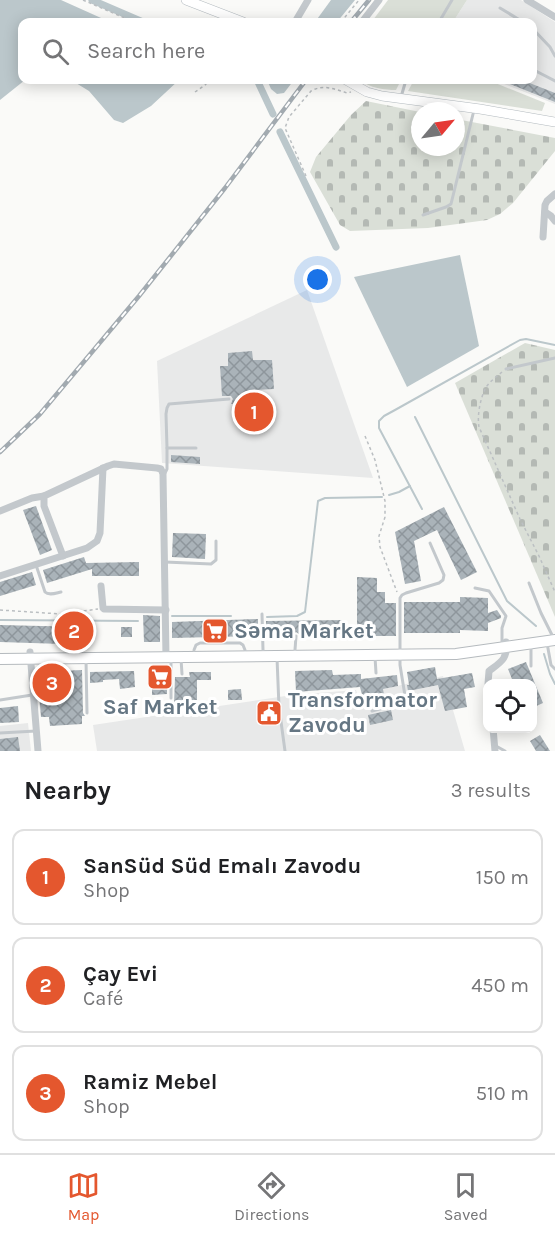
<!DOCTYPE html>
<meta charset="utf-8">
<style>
body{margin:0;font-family:Karla,sans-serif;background:#f6f6f6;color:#202124}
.controls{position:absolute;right:18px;bottom:18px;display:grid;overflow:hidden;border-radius:12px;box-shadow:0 3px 15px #0003}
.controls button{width:54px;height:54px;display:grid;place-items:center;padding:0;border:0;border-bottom:2px solid #e0e0e0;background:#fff;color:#202124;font:30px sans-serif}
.compass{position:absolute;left:411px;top:102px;width:54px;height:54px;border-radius:50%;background:#fff;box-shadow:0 3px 15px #0003;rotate:61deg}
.you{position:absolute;left:318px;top:280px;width:21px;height:21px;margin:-15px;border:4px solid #fff;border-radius:50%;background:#1a73e8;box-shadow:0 0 0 9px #1a73e833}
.badge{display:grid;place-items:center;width:39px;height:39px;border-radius:50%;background:#e4572e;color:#fff;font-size:20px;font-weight:700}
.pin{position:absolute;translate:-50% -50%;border:3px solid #fff;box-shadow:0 2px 6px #0006}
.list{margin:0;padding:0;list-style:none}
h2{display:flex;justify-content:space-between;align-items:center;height:78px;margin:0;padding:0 24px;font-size:26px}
h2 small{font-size:20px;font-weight:400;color:#757577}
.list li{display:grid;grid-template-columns:39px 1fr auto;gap:18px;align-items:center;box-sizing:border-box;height:96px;margin:0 12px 12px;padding:0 12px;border:2px solid #e0e0e0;border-radius:12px}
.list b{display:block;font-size:22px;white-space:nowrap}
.list p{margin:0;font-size:20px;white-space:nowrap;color:#757577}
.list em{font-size:20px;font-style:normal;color:#757577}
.icon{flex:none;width:33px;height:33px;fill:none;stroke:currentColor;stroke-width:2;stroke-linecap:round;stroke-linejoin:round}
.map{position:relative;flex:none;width:555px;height:751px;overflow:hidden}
.search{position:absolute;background:#fff;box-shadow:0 3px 15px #0003;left:18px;right:18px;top:18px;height:66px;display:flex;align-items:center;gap:15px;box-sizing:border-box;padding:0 21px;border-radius:12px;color:#757577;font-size:22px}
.sheet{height:402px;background:#fff}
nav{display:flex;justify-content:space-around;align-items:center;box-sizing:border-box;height:84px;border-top:2px solid #e0e0e0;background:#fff;font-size:16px;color:#757577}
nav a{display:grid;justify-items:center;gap:3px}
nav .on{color:#e4572e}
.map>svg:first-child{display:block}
.built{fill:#e8e9e9}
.grass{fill:#dadfd7}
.cemetery{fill:url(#cemetery-stones)}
.water{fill:#bbc7cb}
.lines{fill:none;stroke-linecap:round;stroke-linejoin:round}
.stream{stroke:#bbc7cb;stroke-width:2}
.canal{stroke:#bbc7cb;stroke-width:7}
.building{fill:url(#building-cross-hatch)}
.secondary-casing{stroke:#b3babf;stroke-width:10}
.primary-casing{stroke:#b5babe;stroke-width:12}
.path{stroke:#bbbfc2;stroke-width:1.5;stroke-dasharray:3 3;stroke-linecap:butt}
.service{stroke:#c3c8cc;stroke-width:3}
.minor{stroke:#c3c8cc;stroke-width:7}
.secondary{stroke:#fff;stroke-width:9}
.primary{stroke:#fff;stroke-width:10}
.rail-casing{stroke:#a2aab0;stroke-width:4.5}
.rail{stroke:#fff;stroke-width:2;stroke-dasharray:7;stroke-linecap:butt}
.labels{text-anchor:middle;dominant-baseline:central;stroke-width:6;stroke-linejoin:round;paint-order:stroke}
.poi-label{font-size:22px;font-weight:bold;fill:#657683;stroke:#fff;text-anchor:start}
</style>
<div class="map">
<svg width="555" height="751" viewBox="0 0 555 751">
<defs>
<pattern id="cemetery-stones" width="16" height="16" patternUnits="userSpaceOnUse" patternTransform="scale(1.5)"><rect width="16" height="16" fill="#dadfd7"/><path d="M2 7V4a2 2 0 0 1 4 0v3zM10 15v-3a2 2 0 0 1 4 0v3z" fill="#b4b9b4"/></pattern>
<pattern id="building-cross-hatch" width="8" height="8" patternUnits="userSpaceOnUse" patternTransform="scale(1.5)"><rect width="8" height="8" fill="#aab3b9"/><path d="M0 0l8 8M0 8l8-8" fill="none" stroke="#8e969c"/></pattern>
</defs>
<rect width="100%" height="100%" fill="#fafaf8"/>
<g class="built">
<polygon points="467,0 521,0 555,22 555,104 494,80 532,80 532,22 453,22"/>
<polygon points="307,290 373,478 162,463 157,361"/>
<polygon points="443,676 465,751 97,751 93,725 292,695 356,690 360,704 385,699 383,689"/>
<polygon points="28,723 31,751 0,751 0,726"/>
</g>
<g class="grass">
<polygon points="388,0 467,0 453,22 377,22 373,20"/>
<path d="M361,80H401L396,90C385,90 369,88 361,80Z"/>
<polygon points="414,80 488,80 545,103 542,111 408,91"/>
</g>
<g class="cemetery">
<polygon points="366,101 420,112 420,147 456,147 456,119 555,138 555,151 513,203 500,214 487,220 428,228 350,231 340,225 310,172 316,157 351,115"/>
<polygon points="525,343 555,350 555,617 455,383"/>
</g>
<g class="water">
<polygon points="0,0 61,0 110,22 22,22 22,80 25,80 0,100"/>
<polygon points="331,0 355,0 337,22 315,22"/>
<polygon points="71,80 179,80 151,106 123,123 114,120 89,91"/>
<polygon points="267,80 294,80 284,93 277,94 271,89"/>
<polygon points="460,255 479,346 407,387 354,277"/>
</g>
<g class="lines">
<g class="stream">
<polyline points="415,417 507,601 536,626"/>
<polyline points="389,495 399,492 410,486"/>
<polyline points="422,509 379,428 379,421 384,416 395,410 520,340 526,339 555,345"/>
<polyline points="172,616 231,616"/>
<polyline points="267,617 297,616 305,612 318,501 325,498 382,497"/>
<polyline points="0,620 138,621"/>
<polyline points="544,654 550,674 555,684"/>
</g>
<g class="canal">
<polyline points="92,0 143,22"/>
<polyline points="257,80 273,114"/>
<polyline points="280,132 336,247"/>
</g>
</g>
<g class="building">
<polygon points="500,80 522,80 555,93 555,102"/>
<polygon points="252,351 253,360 272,360 274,389 255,390 255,402 231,404 233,399 231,396 222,396 220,366 228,366 228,353"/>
<polygon points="171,455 200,457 200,464 171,462"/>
<polygon points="36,506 52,550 40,555 23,510"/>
<polygon points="444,507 477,572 461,580 437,530 414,541 421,581 405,584 395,532"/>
<polygon points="173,533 206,534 205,559 172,557"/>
<polygon points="84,557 86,563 139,562 139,576 92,576 92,569 47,583 43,570"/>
<polygon points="32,572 36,585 0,596 0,582"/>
<polygon points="357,577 377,578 377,592 385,592 385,603 396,603 396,636 357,636"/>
<polygon points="460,597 488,598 488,613 497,610 501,616 501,618 488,623 488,631 460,630 460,633 404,633 404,602 460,602"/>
<polygon points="143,615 160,616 160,642 144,642"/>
<polygon points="258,619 258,636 172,638 172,622"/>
<polygon points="345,620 345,634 299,634 296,632 293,635 266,635 266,621"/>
<polygon points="0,625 83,627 82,636 63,635 63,644 0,642"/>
<rect x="121" y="627" width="11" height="10"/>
<polygon points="526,662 543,703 532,708 532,684 514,684 508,669"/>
<polygon points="435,667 437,679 472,673 475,687 464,689 467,707 445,711 438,685 408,691 407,685 409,685 407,672"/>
<polygon points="82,670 83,713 85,716 82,716 82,724 50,726 49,717 41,717 37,672"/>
<polygon points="167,670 167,694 152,695 152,671"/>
<polygon points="332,670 333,675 361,674 361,679 397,675 398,686 383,689 385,699 364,703 360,687 296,692 295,671"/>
<polygon points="134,671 135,687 120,689 119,679 103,680 103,682 90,683 90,672"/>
<polygon points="189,672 211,672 211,680 197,680 197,705 174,705 175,677 190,677"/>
<polygon points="241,689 242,700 228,700 228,690"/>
<polygon points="18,706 19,722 0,723 0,708"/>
<polygon points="391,710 393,720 370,725 368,715"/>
<polygon points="540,735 550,751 536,751 530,741"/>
<polygon points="18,737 20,751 0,751 0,739"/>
</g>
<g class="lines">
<g class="secondary-casing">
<g id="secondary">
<polyline points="186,0 243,22"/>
<polyline points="346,80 367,92 382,96 480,109 555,122"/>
</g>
</g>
<g class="primary-casing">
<polyline id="primary" points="0,659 456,654 555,640"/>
</g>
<g class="path">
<polyline points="83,0 134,22"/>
<polyline points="341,22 359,0"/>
<polyline points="195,92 205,85 210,80"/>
<path d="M306,176L285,128L289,117L311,91C323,84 335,89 347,93L351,92"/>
<path d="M502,372C496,377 488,383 485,389C480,400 477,416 479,427L520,519L539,556L555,592"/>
<polyline points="365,436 375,460 385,501 385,517 379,536 380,547 397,592"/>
<polyline points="0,610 61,614 98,609"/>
</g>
<g class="service">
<polyline points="500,8 523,22"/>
<polyline points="439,22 452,0"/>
<polyline points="532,28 550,47 555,56"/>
<polyline points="532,69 555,81"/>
<polyline points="401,97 406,80"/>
<polyline points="423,215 446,207 451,204 474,110"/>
<polyline points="506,369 555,358"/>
<polyline points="167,448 166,414 167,408 169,404 229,399"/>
<polyline points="165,473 167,469 167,448 196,448"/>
<polyline points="430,543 444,575 443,580 439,583 406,593 402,595 400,598 400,665 406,702 434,703"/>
<polyline points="165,562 211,564 216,560 216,541"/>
<path d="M36,565L45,592C49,596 56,593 61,592"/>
<polyline points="529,583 541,613 552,635"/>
<polyline points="475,588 489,591 506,616 502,628 502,642"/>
<polyline points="262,614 263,650"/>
<polyline points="547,643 551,665 555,669"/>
<polyline points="531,646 531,666"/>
<polyline points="194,650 196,645 200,643 240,643 243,645 245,650"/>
<polyline points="295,650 296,636"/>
<polyline points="375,657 376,673"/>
<polyline points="277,658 279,707 285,751"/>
<polyline points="181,659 182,674"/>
<polyline points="86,660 87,713"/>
<polyline points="171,698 171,659"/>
<polyline points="0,700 32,695"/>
<polyline points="372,711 406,702"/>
<polyline points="0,733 36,731"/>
<polyline points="496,746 505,751"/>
</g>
<g class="minor">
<polyline points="527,0 555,17"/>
<polyline points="295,22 308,0"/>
<polyline points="362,22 379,0"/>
<polyline points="545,212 551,216 555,221"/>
<polyline points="543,237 545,205 547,201 555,194"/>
<polyline points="0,511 32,498 44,496"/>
<polyline points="63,556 44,506 44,496 108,466 114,464 157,468 161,469 163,474 166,657"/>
<polyline points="0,576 87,548 97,541 100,533 103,468"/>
<polyline points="101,586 103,608 104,609 166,610"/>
<polyline points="30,652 38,751"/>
<path d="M488,684L489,671C501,662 508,659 506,642"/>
<polyline points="493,728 495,751"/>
</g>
<use href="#secondary" class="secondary"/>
<use href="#primary" class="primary"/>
<g class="rail-casing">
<g id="rail">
<polyline points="351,22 369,0"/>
<polyline points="0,452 40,414 139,296 225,188 306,80"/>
</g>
</g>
<use href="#rail" class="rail"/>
</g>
<defs>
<g id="supermarket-square" transform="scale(1.35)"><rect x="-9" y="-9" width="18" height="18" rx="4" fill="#e4572e" stroke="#fff"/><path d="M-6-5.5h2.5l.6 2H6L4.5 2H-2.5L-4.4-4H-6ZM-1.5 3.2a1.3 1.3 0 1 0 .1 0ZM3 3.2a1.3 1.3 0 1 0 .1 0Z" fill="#fff"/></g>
<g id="civic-square" transform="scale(1.35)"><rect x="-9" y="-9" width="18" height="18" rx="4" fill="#e4572e" stroke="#fff"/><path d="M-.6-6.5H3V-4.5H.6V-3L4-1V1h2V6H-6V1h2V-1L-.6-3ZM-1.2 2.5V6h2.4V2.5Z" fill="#fff"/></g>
</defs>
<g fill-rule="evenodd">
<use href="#supermarket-square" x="215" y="631"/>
<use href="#supermarket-square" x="160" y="677"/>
<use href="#civic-square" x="269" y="713"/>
</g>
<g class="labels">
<g class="poi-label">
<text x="234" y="631">Səma Market</text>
<text x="288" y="700">Transformator<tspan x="288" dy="25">Zavodu</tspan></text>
<text x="160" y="707" text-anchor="middle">Saf Market</text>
</g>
</g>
</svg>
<div class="controls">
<button><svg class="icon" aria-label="locate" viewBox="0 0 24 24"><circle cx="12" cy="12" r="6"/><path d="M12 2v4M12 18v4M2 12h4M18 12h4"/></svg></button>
</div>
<svg class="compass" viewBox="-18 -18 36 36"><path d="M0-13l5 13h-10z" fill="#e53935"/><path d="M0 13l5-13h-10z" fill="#757577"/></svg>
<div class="you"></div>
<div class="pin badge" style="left:254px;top:412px">1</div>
<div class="pin badge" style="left:74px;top:631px">2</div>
<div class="pin badge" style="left:52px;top:683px">3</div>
<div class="search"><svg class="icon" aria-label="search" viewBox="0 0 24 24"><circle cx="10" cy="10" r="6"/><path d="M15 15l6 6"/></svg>Search here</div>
</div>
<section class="sheet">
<h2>Nearby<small>3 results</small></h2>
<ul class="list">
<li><span class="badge">1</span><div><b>SanSüd Süd Emalı Zavodu</b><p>Shop</p></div><em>150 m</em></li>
<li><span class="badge">2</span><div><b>Çay Evi</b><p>Café</p></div><em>450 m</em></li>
<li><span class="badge">3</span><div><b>Ramiz Mebel</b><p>Shop</p></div><em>510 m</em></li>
</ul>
</section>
<nav>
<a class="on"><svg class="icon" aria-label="map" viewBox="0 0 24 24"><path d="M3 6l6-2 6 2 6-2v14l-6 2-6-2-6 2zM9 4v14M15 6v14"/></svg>Map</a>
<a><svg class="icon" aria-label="directions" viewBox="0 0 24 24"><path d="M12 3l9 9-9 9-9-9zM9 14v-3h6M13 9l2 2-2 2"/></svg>Directions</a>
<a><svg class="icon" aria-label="saved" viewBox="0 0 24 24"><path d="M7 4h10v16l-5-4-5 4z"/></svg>Saved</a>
</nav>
